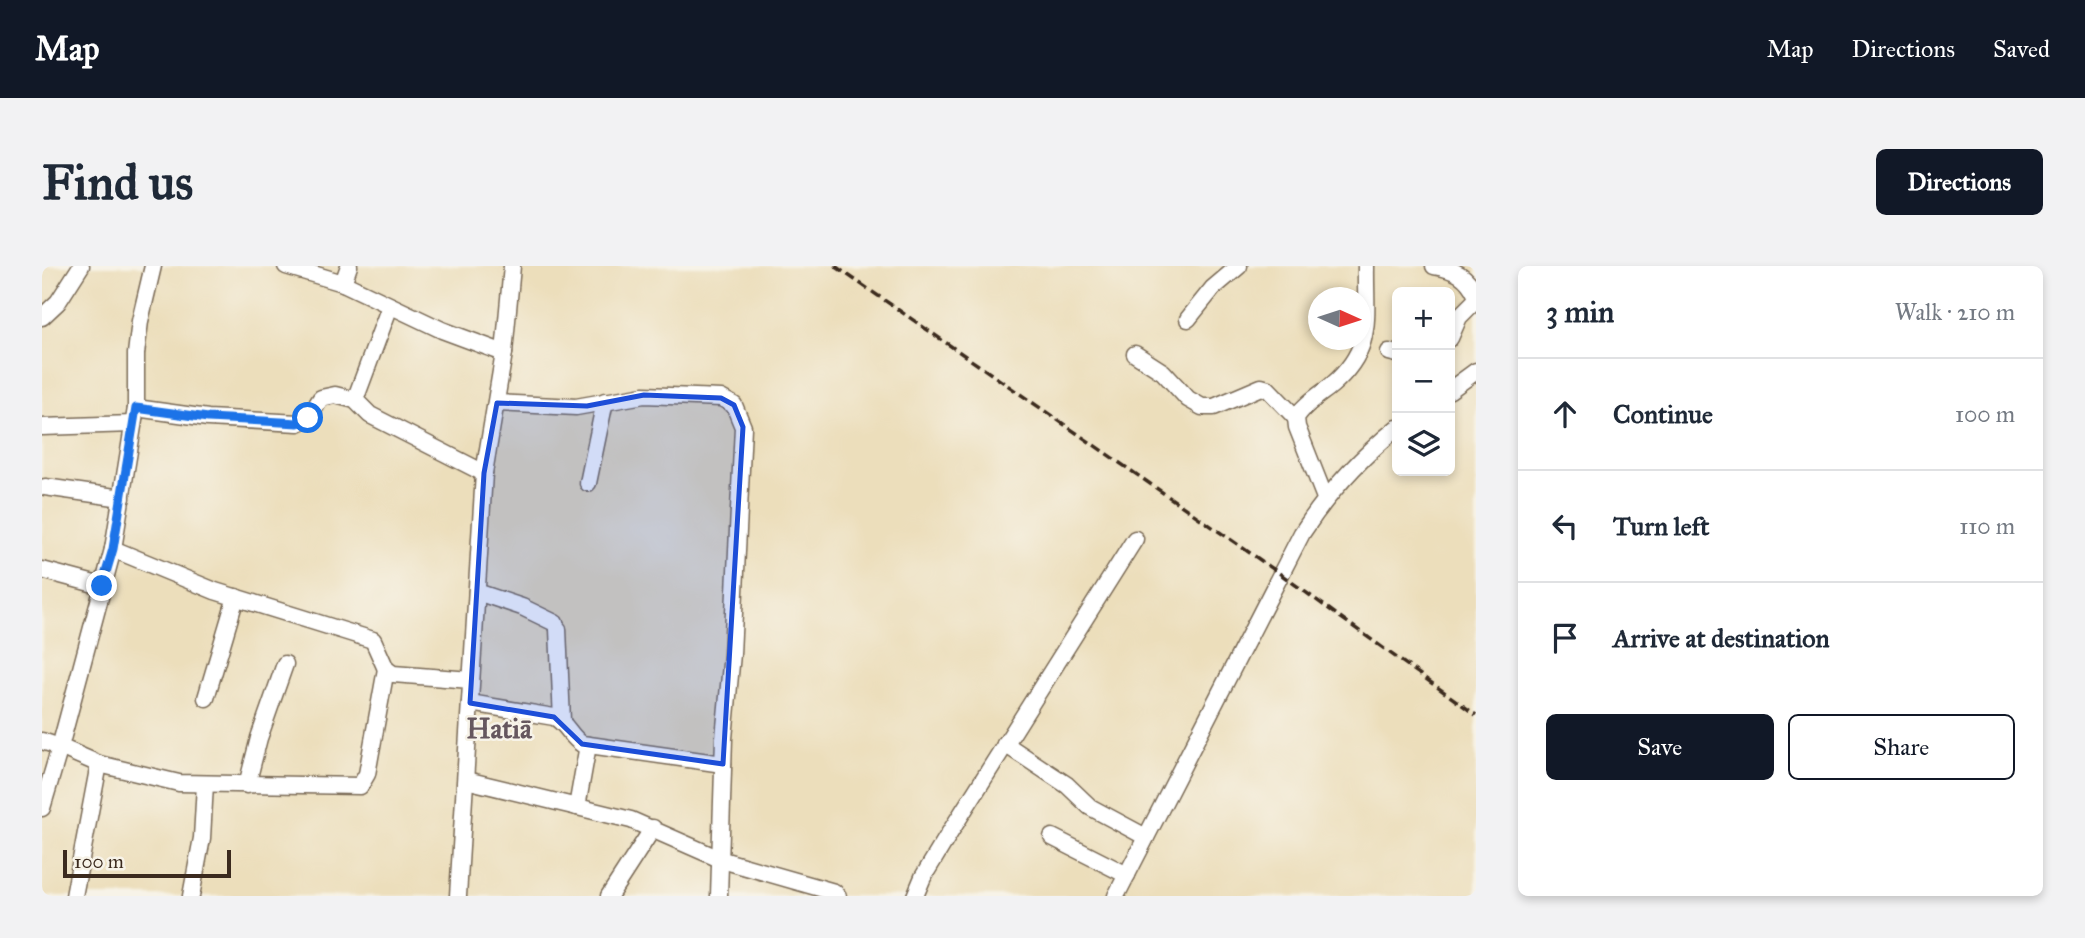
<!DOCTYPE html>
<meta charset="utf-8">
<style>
body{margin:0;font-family:"IM FELL Great Primer",serif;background:#f2f2f3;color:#1f2937}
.controls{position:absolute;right:21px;top:21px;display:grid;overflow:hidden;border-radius:10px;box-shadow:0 4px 10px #0003}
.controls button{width:63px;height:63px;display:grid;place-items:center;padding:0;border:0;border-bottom:2px solid #e0e1e3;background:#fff;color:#1f2937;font:35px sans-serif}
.compass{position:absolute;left:1266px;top:21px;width:63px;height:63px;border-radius:50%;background:#fff;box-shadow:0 4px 10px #0003;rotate:93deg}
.scale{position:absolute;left:21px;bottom:18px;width:168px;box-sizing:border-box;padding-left:7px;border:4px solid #3b2a1e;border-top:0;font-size:19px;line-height:24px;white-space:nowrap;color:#3b2a1e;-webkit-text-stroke:5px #f7f3e8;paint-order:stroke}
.stop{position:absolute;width:21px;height:21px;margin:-16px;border:5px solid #1a73e8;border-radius:50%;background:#fff}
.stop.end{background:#1a73e8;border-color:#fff;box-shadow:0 2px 7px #0008}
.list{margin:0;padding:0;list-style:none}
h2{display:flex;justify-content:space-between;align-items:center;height:91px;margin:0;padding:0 28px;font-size:30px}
h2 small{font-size:23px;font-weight:400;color:#747a83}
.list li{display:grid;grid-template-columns:46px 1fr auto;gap:21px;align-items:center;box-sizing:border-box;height:112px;padding:0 28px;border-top:2px solid #e0e1e3}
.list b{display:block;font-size:26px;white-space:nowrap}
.list em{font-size:23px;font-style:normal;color:#747a83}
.actions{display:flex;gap:14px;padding:21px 28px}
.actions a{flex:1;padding:16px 0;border:2px solid #111827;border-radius:10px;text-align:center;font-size:24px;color:#111827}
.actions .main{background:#111827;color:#fff}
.icon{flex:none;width:38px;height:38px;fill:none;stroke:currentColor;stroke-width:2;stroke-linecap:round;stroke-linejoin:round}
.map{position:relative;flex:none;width:1434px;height:630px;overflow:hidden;border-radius:10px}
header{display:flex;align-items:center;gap:42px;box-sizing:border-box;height:98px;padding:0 35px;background:#111827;color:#fff}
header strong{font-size:33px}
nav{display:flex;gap:38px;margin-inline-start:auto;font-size:24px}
.intro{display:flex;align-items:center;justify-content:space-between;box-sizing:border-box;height:168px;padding:0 42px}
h1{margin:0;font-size:49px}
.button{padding:18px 32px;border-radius:10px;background:#111827;color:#fff;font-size:24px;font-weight:700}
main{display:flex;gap:42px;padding:0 42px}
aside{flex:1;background:#fff;border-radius:10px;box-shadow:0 4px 10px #0003}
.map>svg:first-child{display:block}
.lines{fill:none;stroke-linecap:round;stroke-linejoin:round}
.minor-casing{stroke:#796955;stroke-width:19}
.minor{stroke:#fff;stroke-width:16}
.rail{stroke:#3b2a1e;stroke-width:3.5;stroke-dasharray:10 5;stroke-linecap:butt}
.route{stroke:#1a73e8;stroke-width:9}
.marked{fill:#1d4ed8;fill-opacity:0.2;stroke:#1d4ed8;stroke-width:5;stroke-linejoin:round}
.labels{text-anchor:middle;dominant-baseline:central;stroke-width:5;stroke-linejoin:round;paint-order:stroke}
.district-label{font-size:28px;font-weight:bold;fill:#66575e;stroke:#f7f3e8}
</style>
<header>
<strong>Map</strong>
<nav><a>Map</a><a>Directions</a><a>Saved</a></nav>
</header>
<div class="intro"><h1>Find us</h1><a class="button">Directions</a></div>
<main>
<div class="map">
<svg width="1434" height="630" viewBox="0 0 1434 630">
<rect width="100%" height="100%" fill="#f7f3e8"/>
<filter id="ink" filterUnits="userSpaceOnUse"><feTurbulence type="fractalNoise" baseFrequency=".0143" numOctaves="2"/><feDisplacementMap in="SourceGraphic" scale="14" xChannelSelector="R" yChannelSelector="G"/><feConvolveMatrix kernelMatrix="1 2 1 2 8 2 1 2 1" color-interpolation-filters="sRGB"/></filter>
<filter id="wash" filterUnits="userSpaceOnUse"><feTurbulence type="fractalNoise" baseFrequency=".00686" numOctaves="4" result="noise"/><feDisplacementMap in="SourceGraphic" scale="28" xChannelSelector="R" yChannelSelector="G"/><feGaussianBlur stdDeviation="1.57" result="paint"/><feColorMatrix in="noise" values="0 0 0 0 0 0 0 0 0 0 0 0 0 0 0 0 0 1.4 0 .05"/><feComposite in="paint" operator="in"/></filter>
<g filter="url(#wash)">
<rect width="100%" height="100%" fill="#ecdebb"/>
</g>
<g filter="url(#ink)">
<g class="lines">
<g class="minor-casing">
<g id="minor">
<polyline points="244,0 301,17 400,64 462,87"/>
<path d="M1392,0C1412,3 1426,10 1434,29"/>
<polyline points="301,17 307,0"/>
<polyline points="0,51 16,36 39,0"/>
<polyline points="1146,53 1171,22 1197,0"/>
<polyline points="1408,72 1417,51 1434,34"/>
<polyline points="1347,86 1355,88"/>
<polyline points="1093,88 1121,106 1146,133 1160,141 1172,141 1219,121 1226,123 1254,152"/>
<polyline points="1408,124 1434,105"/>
<polyline points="313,134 348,40"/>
<polyline points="455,137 534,141 602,129 679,132 692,139 701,161 690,388 682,472 677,630"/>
<polyline points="94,142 166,152 256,157 266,152 279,132 293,129 313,134 328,149 442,207"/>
<polyline points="0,161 91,158"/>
<polyline points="546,217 563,135"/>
<polyline points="3,221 80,232"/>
<path d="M1283,232L1255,161L1254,152C1261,139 1278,129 1290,119C1333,82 1323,52 1324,0"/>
<polyline points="71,283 173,325 331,374 344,403 351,408 429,414"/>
<polyline points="0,304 60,320"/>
<polyline points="435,326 480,341 513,357"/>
<polyline points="516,363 520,455"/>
<polyline points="164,432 194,331"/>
<path d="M428,437L512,451C525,457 528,471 540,478L681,498"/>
<polyline points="0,475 18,481 0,542"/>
<polyline points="963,478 1025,519 1048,541 1104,571"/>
<polyline points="57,498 137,517 318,520 325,508 344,403"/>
<polyline points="424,514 589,554 680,594 792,626 796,630"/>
<polyline points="205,519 217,472 243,398"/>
<polyline points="535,541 546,479"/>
<polyline points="1010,571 1085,609"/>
<polyline points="32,630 57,498 18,481 71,283 94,142 94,88 98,55 111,0"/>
<polyline points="149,630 160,572 163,518"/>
<polyline points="416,630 442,207 462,87 470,0"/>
<polyline points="567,630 611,562"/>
<polyline points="873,630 881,611 910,563 1093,273"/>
<path d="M1074,630L1260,267C1286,227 1318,192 1355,162"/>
</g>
</g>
<use href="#minor" class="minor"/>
<polyline class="rail" points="793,0 1237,307 1434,449"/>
</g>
</g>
<g class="lines" filter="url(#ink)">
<polyline class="route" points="60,320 71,283 94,142 166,152 256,157 266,152"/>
</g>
<path class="marked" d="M602,129L679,132L692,139L701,161L681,498L540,478L512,451L428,437L442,207L455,137L545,140Z"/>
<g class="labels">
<g class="district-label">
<text x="457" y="462">Hatiā</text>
</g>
</g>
</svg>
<div class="controls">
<button>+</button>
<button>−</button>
<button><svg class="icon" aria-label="layers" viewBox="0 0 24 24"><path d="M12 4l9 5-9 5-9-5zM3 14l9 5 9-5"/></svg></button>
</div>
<svg class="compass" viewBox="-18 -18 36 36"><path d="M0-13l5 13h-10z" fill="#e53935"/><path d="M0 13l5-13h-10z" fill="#747a83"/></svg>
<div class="scale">100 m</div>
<div class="stop" style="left:266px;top:152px"></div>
<div class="stop end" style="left:60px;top:320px"></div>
</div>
<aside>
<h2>3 min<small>Walk · 210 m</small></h2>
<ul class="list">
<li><svg class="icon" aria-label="ahead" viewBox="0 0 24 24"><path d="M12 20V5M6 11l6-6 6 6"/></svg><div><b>Continue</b></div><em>100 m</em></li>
<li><svg class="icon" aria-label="left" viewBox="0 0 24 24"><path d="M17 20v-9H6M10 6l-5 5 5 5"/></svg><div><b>Turn left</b></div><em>110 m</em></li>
<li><svg class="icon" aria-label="arrive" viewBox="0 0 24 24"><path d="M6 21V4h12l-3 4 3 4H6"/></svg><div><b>Arrive at destination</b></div></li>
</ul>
<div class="actions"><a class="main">Save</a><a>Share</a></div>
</aside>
</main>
